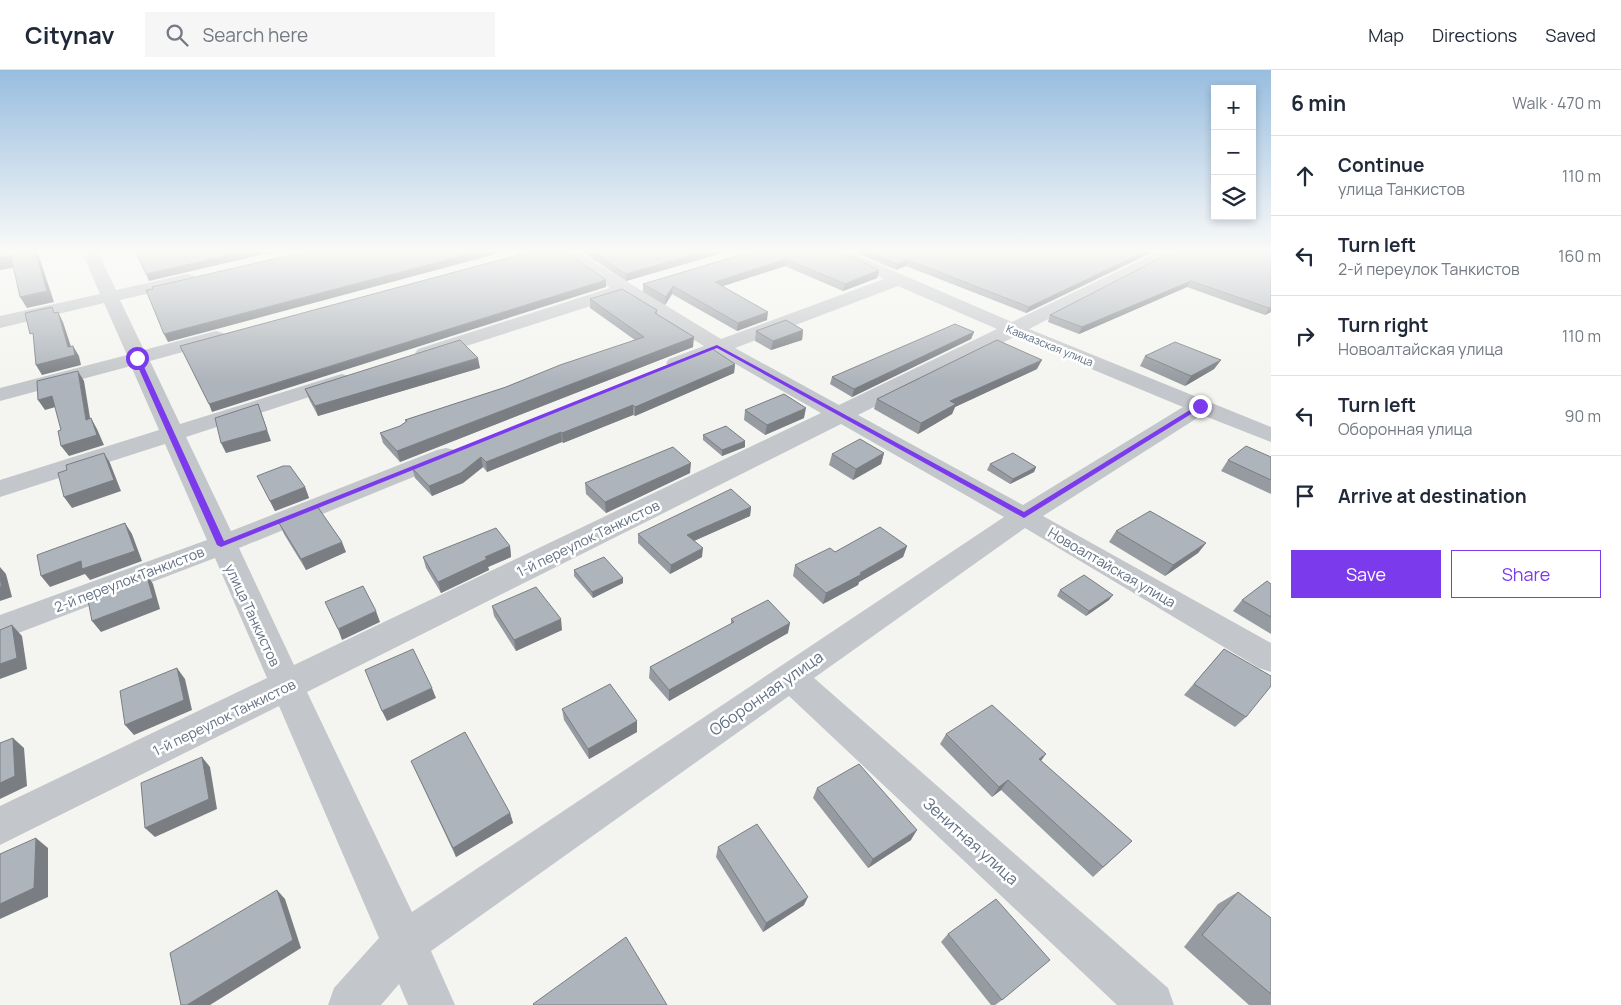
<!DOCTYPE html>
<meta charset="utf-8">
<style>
body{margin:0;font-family:Manrope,sans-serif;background:#f6f6f7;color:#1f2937}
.controls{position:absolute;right:15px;top:15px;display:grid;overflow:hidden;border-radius:0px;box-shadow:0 2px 8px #0003}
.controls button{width:45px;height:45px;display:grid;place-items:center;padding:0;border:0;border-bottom:1px solid #e0e1e3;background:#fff;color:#1f2937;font:25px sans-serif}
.stop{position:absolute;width:15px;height:15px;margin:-11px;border:4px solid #7c3aed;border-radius:50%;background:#fff}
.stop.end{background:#7c3aed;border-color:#fff;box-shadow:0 1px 5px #0008}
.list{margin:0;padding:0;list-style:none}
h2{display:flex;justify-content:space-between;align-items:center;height:65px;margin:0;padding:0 20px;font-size:21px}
h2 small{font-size:16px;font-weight:400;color:#747a83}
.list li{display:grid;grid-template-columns:32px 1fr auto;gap:15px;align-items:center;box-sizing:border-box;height:80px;padding:0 20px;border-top:1px solid #e0e1e3}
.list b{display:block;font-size:19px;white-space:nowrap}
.list p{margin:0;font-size:16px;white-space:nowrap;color:#747a83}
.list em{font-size:16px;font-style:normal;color:#747a83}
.actions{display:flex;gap:10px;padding:15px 20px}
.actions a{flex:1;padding:11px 0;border:1px solid #7c3aed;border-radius:0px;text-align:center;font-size:18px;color:#7c3aed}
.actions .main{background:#7c3aed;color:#fff}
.icon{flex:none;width:28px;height:28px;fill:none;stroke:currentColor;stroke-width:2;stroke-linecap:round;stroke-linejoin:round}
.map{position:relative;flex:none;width:1271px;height:935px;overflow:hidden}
header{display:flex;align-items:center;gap:30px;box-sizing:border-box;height:70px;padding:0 25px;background:#fff;border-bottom:1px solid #e0e1e3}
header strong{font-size:24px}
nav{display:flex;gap:28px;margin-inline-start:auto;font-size:18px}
.search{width:350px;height:45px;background:#f6f6f7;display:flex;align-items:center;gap:12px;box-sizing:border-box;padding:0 18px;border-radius:0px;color:#747a83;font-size:19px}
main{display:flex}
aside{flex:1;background:#fff}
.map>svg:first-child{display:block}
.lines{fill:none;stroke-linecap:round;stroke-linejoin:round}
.minor{fill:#c3c6ca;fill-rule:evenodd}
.wall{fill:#969ba1}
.shaded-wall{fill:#7a7e83}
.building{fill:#aeb4bb;stroke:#7a7e83}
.route{fill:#7c3aed}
.labels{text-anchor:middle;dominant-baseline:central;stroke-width:5;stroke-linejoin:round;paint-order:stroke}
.far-street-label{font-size:11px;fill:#617084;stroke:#fff}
.street-label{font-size:14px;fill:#617084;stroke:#fff}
.near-street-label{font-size:16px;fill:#617084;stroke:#fff}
</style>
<header>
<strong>Citynav</strong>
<div class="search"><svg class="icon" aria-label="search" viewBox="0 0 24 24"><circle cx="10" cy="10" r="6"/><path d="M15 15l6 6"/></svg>Search here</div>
<nav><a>Map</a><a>Directions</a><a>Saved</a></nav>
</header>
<main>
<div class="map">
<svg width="1271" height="935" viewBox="0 0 1271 935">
<rect width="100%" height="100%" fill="#f4f5f0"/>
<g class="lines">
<path class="minor" d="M81,180H97L116,220L187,204L193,205L195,209L193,213L120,230L144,280L216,261L223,263L226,267L223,271L150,291L180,354L335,306L342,304L349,306L352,310L349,314L186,367L231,461L437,380L446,378L455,380L458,385L455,390L239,478L294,595L821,343L718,284C703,290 684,301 669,297L666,293L669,289L704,276L622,226L432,287H418L415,283L418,279L610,218L557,180H575L721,269L884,209L824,180H845L1012,252L1162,180H1182L1029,259L1271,357V372L1202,345L1043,446L1271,573V602L1259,598L1025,458L814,608L1168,918L1174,935H1117L789,626L431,881L455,935H408L399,914L381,935H328L334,918L379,868L279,636L0,775V736L267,608L215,488L0,570V545L207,470L165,374L0,427V410L159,360L131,296L0,331V318L127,285L104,233L0,258V246L100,224ZM898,216L997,259L839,335L735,278ZM1014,267L1183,337L1023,435L858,345ZM841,354L1004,447L412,842L307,622Z"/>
</g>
<g class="wall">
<polygon points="579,180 733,180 626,211"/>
<polygon points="757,180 879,200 877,208 843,221 785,196 723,216 767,250 737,261 672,224 665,235 643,222 643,214"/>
<polygon points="856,180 1157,180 1026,243 906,196 896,200 855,182"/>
<polygon points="1271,180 1271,242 1265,245 1187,217 1079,264 1048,252 1050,245"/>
<polygon points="590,229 657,240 657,244 693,277 400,392 383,373 380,363 400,356 406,352 405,350 506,317 635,270 590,238"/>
<polygon points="803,260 802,270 771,280 755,271 756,261"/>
<polygon points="974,262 971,269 852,327 830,314 832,307"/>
<polygon points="1145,286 1221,290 1214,299 1185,316 1140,296"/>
<polygon points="735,294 734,303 635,346 633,345 563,373 562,372 487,402 483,397 463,413 432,426 415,408 412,398"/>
<polygon points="480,298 318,346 309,329 305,319"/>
<polygon points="1037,299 955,337 952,344 918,364 874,339 877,329"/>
<polygon points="745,340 804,348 765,365 744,350"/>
<polygon points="703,365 745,377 722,386 703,370"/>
<polygon points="884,383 881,394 853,410 829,395 832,384"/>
<polygon points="1271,387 1271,424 1221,401 1228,390"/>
<polygon points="990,394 1036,397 1034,402 1010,414 987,400"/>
<polygon points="690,403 606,443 586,424 585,413"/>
<polygon points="257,406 305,417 309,428 275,441"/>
<polygon points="751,437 750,446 694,471 702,487 670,504 638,473 638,464"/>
<polygon points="279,453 346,482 306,500 284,464"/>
<polygon points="1116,461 1206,473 1198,483 1165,506 1109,472"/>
<polygon points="510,476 511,487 488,497 489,500 441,523 426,498 423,487"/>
<polygon points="907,476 903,487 859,512 858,515 823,534 793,506 795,495 835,482"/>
<polygon points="574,500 623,508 623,513 593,528 574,506"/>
<polygon points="1271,514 1271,564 1233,541 1242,530"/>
<polygon points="1060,520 1109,530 1086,546 1057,526"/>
<polygon points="492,536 562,560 516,581 494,546"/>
<polygon points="731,549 788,563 669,631 649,608 650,597 731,554"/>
<polygon points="1224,579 1246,647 1235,657 1184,625"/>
<polygon points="562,639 637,651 637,662 589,689 564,650"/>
<polygon points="946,664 1041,691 1132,771 1093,807 1001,720 992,727 940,674"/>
<polygon points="411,691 510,743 513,753 456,787"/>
<polygon points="817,718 911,770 868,798 813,728"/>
<polygon points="718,777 804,835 763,862 716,787"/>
<polygon points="1238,822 1271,848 1271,935 1249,935 1184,877 1218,834"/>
<polygon points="948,864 1002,930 995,935 991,935 941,872"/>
</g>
<g class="shaded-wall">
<polygon points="35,180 37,180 54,232 27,238 20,227"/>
<polygon points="251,180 282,180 149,211 146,204"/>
<polygon points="485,180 511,180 168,272 164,264"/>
<polygon points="710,180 733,180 626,211 626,204"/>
<polygon points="1148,180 1157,180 1026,243 1029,237"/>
<polygon points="11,186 17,197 0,200 0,188"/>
<polygon points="786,189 785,196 714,219 715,212"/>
<polygon points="908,190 906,196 896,200 897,194"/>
<polygon points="879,200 877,208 843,221 845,214"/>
<polygon points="606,210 606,217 212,342 209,334"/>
<polygon points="1191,211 1187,217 1079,264 1082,257"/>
<polygon points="673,216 672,224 665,235 666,227"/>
<polygon points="1271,237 1271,242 1265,245 1269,238"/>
<polygon points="58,242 63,252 74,286 73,276 79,286 81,295 42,305 36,295 68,277"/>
<polygon points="768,242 767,250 737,261 738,253"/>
<polygon points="803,260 802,270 771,280 773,271"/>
<polygon points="974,262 971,269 852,327 854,319"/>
<polygon points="694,267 693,277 400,392 397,381"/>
<polygon points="478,288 480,298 318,346 315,336"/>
<polygon points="1042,290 1037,299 955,337 952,344 918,364 921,353 950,331"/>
<polygon points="1221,290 1214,299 1185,316 1191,306"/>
<polygon points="735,294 734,303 635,346 635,337"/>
<polygon points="78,301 84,311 92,360 86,350"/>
<polygon points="52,326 59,336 45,340 38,330"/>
<polygon points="258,334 271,371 226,383 221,373"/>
<polygon points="633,335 633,345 563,373 562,363"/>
<polygon points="806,338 804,348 765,365 767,355"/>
<polygon points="91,348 97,359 104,375 69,386 61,376"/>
<polygon points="561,362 562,372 487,402 486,392"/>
<polygon points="745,371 745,377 722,386 722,380"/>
<polygon points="104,383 110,393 121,421 72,438 64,427"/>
<polygon points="884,383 881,394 853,410 856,399"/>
<polygon points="481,387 483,397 463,413 432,426 429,416"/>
<polygon points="691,393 690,403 606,443 605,432"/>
<polygon points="1036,397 1034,402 1010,414 1013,409"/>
<polygon points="305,417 309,428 275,441 270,431"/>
<polygon points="751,437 750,446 687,474 687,465"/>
<polygon points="125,453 132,464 142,491 90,510 85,504 50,517 41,506"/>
<polygon points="342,472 346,482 306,500 301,489"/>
<polygon points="1206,473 1198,483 1165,506 1173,495"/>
<polygon points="510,476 511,487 488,497 489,500 441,523 438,512 485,487"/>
<polygon points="907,476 903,487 859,512 858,515 823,534 826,523"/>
<polygon points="703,478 702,487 670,504 671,495"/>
<polygon points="0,497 6,504 12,527 0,531"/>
<polygon points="146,503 153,514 160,539 101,562 92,551"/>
<polygon points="623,508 623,513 593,528 592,522"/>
<polygon points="1113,525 1109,530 1086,546 1089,541"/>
<polygon points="376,541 380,552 342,570 338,559"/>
<polygon points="561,549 562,560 516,581 514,570"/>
<polygon points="790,553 788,563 669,631 669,620"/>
<polygon points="12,555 22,566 27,599 0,609 0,594"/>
<polygon points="177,598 185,609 192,640 134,665 125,655"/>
<polygon points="432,618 436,628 387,651 382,641"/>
<polygon points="637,651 637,662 589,689 588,679"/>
<polygon points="13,668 24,678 27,716 0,729 0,713"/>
<polygon points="1046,684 1038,695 1039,689"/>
<polygon points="202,687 210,697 217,739 155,767 145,758"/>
<polygon points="1008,710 1001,720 992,727 999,717"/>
<polygon points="510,743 513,753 456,787 453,778"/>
<polygon points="917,760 911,770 868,798 873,789"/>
<polygon points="36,768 48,778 48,827 0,849 0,834"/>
<polygon points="277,820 285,829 301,878 210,935 187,935"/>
<polygon points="808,827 804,835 763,862 766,853"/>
</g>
<g class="building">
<polygon points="0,180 35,180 47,221 20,227 11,186 0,188"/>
<polygon points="135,180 251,180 146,204"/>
<polygon points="313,180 485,180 164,264 146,220 153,219 152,217"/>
<polygon points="537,180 563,180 606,210 209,334 180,276"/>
<polygon points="589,180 710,180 626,204"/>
<polygon points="757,180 838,180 879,200 845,214 786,189 715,212 768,242 738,253 673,216 666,227 643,214"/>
<polygon points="864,180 1103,181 1148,180 1029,237 908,190 897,194"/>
<polygon points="1176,180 1271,180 1271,237 1269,238 1191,211 1082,257 1050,245"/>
<polygon points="622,219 657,240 655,243 694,267 397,381 380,363 400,356 407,351 405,350 506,317 560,295 644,267 590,229"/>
<polygon points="52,237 54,243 58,242 68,277 73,276 75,285 36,295 33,263 30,264 25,243"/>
<polygon points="786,250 803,260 773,271 756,261"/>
<polygon points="955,254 974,262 854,319 832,307"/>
<polygon points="460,270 478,288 315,336 305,319"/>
<polygon points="997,270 1042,290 950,331 956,334 921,353 877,329"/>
<polygon points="1175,272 1221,290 1191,306 1145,286"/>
<polygon points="711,278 735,294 635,337 633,335 562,363 561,362 486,392 481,387 461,403 429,416 412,398"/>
<polygon points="78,301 86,350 91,348 97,365 61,376 58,361 61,360 52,326 38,330 37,311"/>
<polygon points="784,324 806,338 767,355 745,340"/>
<polygon points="258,334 267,360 221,373 215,348"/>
<polygon points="726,356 745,371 722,380 703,365"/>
<polygon points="860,369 884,383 856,399 832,384"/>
<polygon points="1246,376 1271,387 1271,410 1228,390"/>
<polygon points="673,377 691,393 605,432 585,413"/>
<polygon points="104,383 114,410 64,427 58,403 67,400 66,395"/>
<polygon points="1013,383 1036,397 1013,409 990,394"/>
<polygon points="283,396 290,396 305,417 270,431 257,406"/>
<polygon points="731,419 751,437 687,465 703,478 671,495 638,464"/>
<polygon points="317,436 342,472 301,489 279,453 282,452 281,450"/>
<polygon points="1150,441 1206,473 1173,495 1116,461"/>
<polygon points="125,453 135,481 82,499 81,491 41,506 37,485"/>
<polygon points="880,457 907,476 860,503 862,504 826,523 795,495 830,478 835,482"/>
<polygon points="496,458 510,476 485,487 487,489 438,512 423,487"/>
<polygon points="604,487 623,508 592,522 574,500"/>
<polygon points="146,503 153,528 92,551 87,525"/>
<polygon points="1084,505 1113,525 1089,541 1060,520"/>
<polygon points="0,508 2,516 0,517"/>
<polygon points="1267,511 1271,514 1271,547 1242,530"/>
<polygon points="363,516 376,541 338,559 325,532"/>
<polygon points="536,517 561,549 514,570 492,536"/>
<polygon points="768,530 790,553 669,620 650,597 734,552 731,549"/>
<polygon points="12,555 17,588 0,594 0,560"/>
<polygon points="413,579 432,618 382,641 365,600"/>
<polygon points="1224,579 1271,606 1271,616 1246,647 1194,614"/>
<polygon points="177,598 184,630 125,655 120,621"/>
<polygon points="610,614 637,651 588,679 562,639"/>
<polygon points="992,635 1046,684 1039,689 1132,771 1103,797 1008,710 999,717 946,664"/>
<polygon points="465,662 510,743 453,778 411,691"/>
<polygon points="13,668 15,706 0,713 0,673"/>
<polygon points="202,687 209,729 145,758 141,713"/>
<polygon points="859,694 917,760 873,789 817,718"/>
<polygon points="757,754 808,827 766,853 718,777"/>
<polygon points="36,768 34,818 0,834 0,784"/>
<polygon points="277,820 293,870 187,935 181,935 170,883"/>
<polygon points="1238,822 1271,848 1271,924 1202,865"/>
<polygon points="996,829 1050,890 1002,930 948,864"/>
<polygon points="626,867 667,935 534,935 533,934"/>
</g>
<linearGradient id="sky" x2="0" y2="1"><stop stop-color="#98bddf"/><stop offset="0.58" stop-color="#fafaf8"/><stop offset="1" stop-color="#fafaf8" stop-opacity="0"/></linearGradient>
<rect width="1271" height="311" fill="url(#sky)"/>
<polygon class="route" points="717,275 1024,442 1198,335 1204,336 1024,448 717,278 221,477 217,475 134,288 137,286 140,288 224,471"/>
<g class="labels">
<g class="far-street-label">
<text transform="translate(1050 275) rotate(22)">Кавказская улица</text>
</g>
<g class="street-label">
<text transform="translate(588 468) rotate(-26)">1-й переулок Танкистов</text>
<text transform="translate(1112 497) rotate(30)">Новоалтайская улица</text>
<text transform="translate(129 509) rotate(-21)">2-й переулок Танкистов</text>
<text transform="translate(253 545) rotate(65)">улица Танкистов</text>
<text transform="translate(224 647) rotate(-26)">1-й переулок Танкистов</text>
</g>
<g class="near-street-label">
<text transform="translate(766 623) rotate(-35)">Оборонная улица</text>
<text transform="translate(971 771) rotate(42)">Зенитная улица</text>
</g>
</g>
</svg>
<div class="controls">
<button>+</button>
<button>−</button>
<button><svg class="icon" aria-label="layers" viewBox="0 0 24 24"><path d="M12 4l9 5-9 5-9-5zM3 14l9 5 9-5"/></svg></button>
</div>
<div class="stop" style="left:137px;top:288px"></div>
<div class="stop end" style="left:1200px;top:336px"></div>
</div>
<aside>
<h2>6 min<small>Walk · 470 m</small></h2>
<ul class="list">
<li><svg class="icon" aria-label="ahead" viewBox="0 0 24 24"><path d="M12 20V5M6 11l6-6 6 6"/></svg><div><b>Continue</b><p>улица Танкистов</p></div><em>110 m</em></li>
<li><svg class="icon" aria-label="left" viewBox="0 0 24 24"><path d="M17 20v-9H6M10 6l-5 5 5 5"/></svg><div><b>Turn left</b><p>2-й переулок Танкистов</p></div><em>160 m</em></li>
<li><svg class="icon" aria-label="right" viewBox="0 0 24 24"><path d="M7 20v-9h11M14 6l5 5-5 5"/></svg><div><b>Turn right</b><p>Новоалтайская улица</p></div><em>110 m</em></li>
<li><svg class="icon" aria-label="left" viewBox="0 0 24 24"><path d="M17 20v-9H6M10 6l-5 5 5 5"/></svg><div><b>Turn left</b><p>Оборонная улица</p></div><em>90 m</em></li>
<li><svg class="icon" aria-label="arrive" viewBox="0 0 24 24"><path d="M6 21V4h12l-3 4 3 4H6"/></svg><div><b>Arrive at destination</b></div></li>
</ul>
<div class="actions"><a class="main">Save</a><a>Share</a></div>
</aside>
</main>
